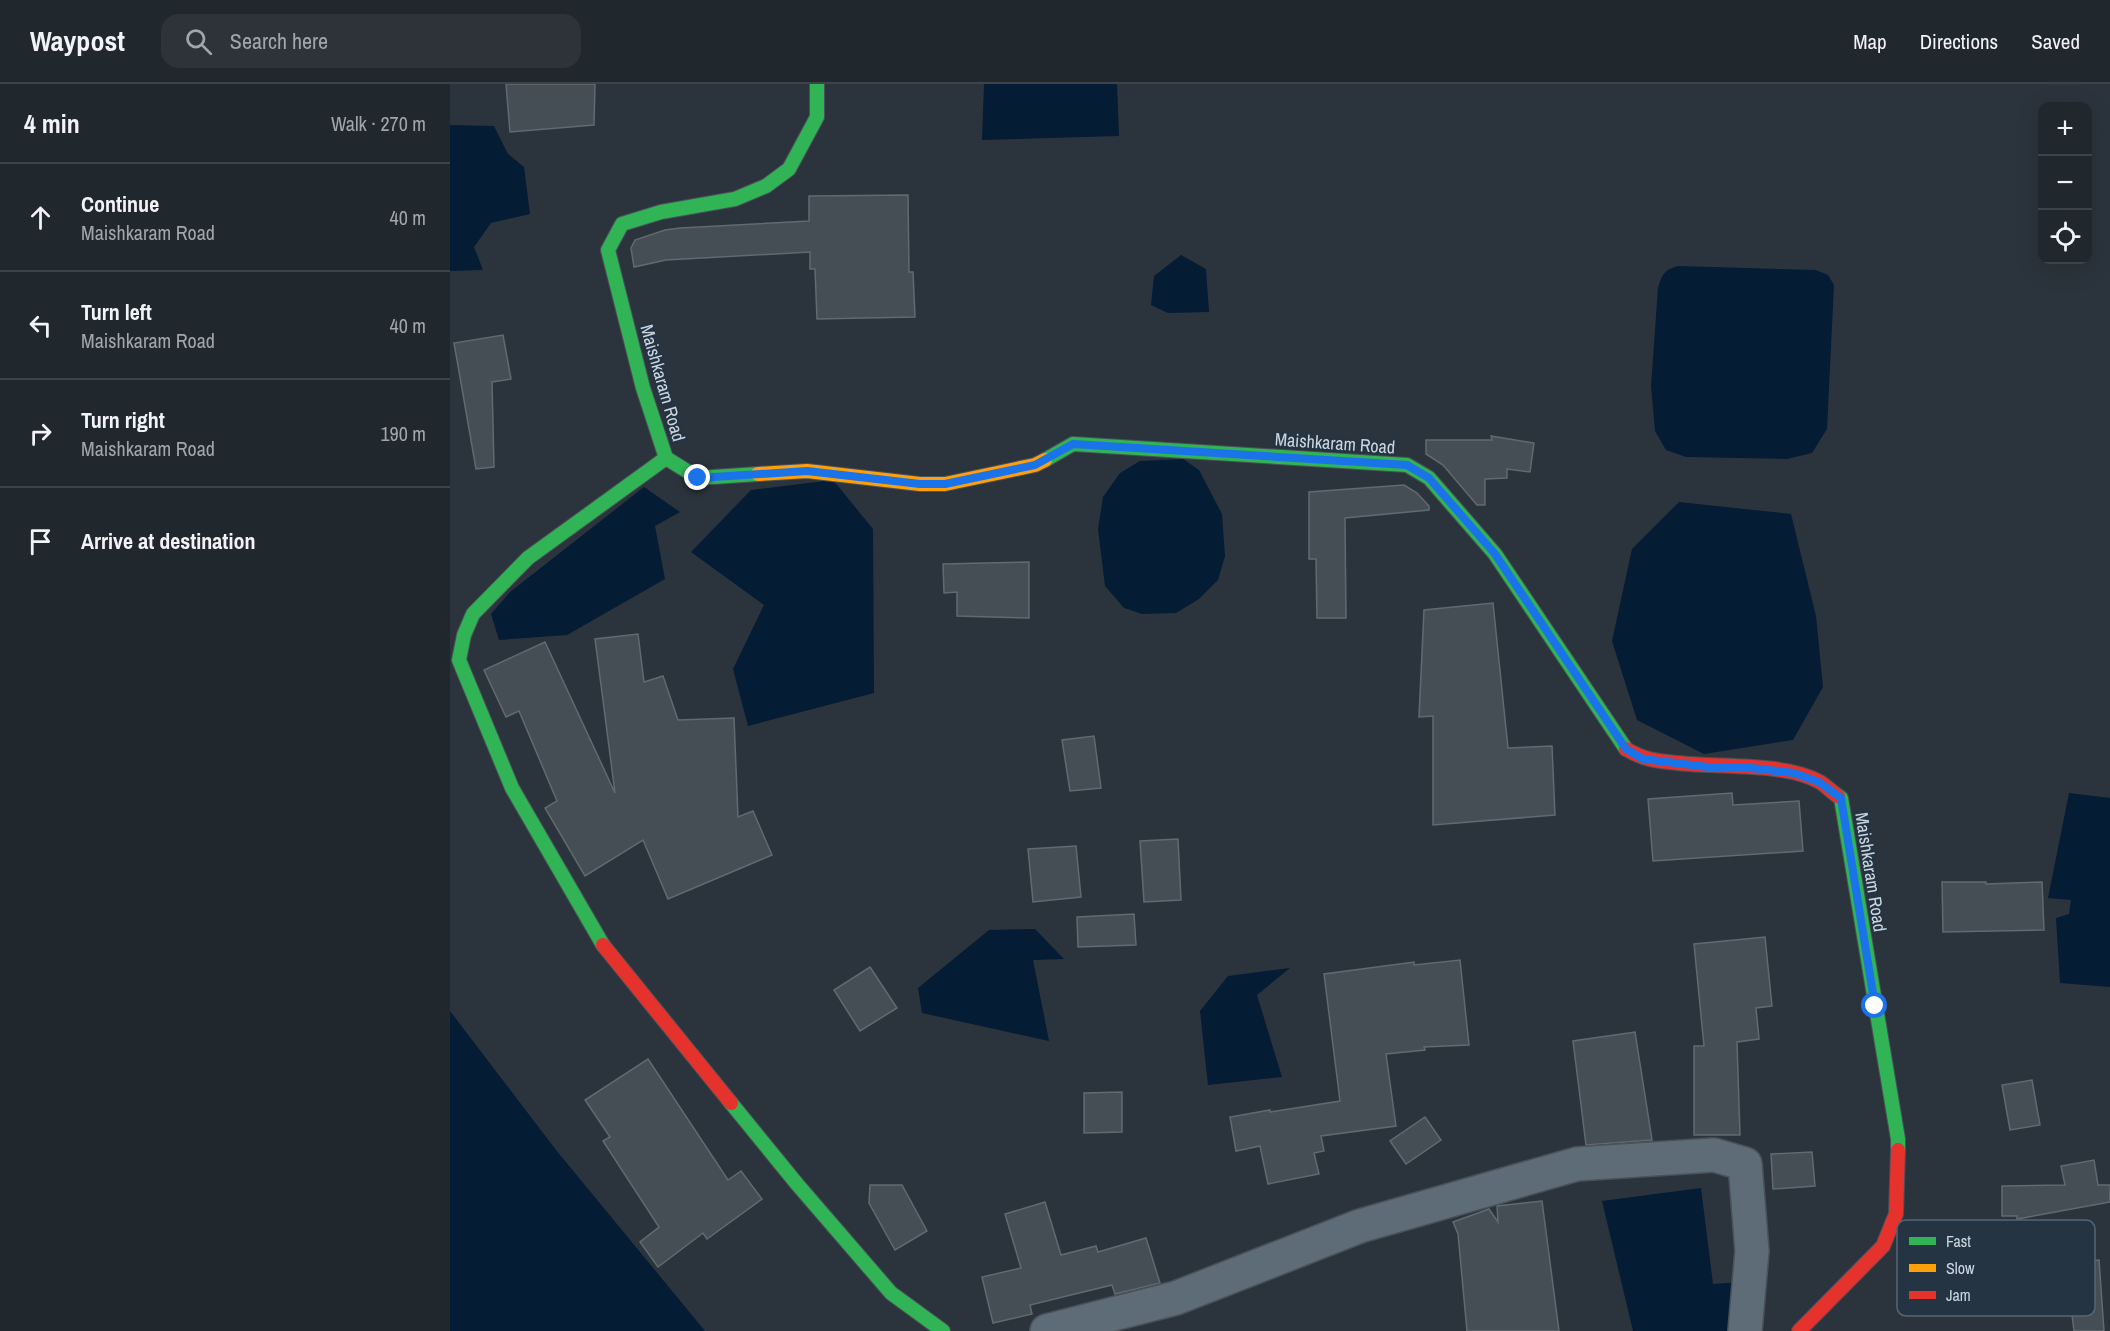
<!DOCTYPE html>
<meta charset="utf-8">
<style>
body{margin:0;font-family:"Archivo Narrow",sans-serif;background:#2d3339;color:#f1f3f6}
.controls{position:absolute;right:18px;top:18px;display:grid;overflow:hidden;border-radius:12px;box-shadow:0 6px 24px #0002}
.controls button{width:54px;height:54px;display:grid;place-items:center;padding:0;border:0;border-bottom:2px solid #3d4449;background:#20272d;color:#f1f3f6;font:30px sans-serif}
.stop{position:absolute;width:18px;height:18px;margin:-14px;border:4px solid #1a73e8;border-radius:50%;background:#fff}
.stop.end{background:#1a73e8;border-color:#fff;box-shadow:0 2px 6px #0008}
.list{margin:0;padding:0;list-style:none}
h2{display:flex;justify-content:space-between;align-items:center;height:78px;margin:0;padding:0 24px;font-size:26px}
h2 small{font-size:20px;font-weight:400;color:#a2a5aa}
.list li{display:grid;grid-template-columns:39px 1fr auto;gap:18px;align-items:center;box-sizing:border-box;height:108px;padding:0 24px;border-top:2px solid #3d4449}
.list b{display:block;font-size:22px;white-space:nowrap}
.list p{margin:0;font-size:20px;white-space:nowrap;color:#a2a5aa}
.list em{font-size:20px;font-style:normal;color:#a2a5aa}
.icon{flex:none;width:33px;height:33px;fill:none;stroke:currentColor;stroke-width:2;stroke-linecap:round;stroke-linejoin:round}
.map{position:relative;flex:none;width:1660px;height:1247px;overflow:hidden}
header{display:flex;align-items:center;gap:36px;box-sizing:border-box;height:84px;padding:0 30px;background:#20272d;border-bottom:2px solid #3d4449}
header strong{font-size:28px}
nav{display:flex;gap:33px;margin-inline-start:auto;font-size:21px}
.search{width:420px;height:54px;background:#2d3339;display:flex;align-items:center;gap:15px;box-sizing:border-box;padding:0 21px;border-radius:18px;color:#a2a5aa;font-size:22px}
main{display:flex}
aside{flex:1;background:#20272d}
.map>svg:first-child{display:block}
.water{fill:#041c34}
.building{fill:#464e55;stroke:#616971;stroke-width:1.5}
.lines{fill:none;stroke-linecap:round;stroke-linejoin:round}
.street-casing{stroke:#4a5158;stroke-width:36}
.fast-casing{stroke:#4a5158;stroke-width:16}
.slow-casing{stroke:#4a5158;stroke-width:16}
.jam-casing{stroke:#4a5158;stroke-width:16}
.street{stroke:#5e6c78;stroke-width:33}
.fast{stroke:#30b455;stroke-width:14}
.slow{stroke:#ff9f0a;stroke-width:14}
.jam{stroke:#e5322d;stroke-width:14}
.route{stroke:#1a73e8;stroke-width:8}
.labels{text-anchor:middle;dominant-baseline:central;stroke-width:4.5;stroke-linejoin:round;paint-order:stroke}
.street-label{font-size:18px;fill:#ccd6e0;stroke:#243443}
.key{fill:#243443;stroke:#566572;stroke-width:1.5}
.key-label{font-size:16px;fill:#ccd6e0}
</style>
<header>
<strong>Waypost</strong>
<div class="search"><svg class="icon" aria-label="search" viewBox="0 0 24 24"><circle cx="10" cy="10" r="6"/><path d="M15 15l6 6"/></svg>Search here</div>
<nav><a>Map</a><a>Directions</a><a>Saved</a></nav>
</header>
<main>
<aside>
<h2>4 min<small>Walk · 270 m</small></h2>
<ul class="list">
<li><svg class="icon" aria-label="ahead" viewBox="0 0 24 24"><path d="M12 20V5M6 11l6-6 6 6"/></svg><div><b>Continue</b><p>Maishkaram Road</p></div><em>40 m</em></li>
<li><svg class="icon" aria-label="left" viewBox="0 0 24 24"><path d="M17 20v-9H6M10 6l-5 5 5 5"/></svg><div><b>Turn left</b><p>Maishkaram Road</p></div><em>40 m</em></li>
<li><svg class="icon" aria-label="right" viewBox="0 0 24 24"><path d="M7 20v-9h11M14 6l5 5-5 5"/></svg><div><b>Turn right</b><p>Maishkaram Road</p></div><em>190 m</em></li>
<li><svg class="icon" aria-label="arrive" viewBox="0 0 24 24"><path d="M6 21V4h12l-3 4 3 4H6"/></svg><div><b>Arrive at destination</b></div></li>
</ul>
</aside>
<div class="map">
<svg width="1660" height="1247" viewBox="0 0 1660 1247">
<rect width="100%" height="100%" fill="#2b343c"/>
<g class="water">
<polygon points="534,0 667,0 669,52 532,56"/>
<polygon points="0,41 44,42 58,70 74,83 80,130 41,139 24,163 33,186 0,187"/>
<polygon points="731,171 756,185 759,228 718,229 701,221 704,192"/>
<path d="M1229,182L1366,186L1378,191L1384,201L1377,345L1362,369L1337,375L1236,373L1216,366L1205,347L1201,302L1208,204C1212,190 1215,185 1229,182Z"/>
<polygon points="733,375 749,386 772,430 775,472 768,496 749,515 726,529 692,530 674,524 655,502 648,445 653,413 670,389 690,377"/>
<polygon points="383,396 423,445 424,609 298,642 283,585 314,521 241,468 301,406"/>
<polygon points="194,403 230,428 205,442 215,495 117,551 49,556 41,530 60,508"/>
<polygon points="1229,418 1341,430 1366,532 1373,603 1343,656 1254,670 1187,636 1162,557 1182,465"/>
<polygon points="1619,709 1660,714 1660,903 1610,899 1606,834 1619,830 1621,816 1598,814"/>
<polygon points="585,845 614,875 583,876 599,957 472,929 468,904 539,846"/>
<polygon points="840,884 807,911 832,993 758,1001 750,927 778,892"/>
<polygon points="0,927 106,1066 255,1247 0,1247"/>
<polygon points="1251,1104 1263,1200 1291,1198 1304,1247 1183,1247 1152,1117"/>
</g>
<g class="building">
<polygon points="56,0 145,0 144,41 60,48"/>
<polygon points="458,111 459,188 463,188 465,233 367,235 365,185 360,185 360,168 216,176 184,183 181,164 185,156 215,146 230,144 359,137 359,112"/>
<polygon points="53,251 61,295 42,298 44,383 26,385 4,259"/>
<polygon points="1041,352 1084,359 1080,388 1057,385 1057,394 1035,395 1035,421 1027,421 993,381 976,370 976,356 1042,356"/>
<polygon points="954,401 967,409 979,422 979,426 895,434 896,534 867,534 866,475 859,475 859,408"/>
<polygon points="579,478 579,534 507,532 507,508 494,509 493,480"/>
<polygon points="1043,519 1058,664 1102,662 1105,731 983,741 983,632 969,633 974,526"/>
<polygon points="188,550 194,598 213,592 228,636 284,634 288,733 303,727 322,771 218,815 193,756 135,792 95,724 107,717 69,627 56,633 34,586 95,558 165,709 145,555"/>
<polygon points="644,652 651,704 620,707 612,656"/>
<polygon points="1282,709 1283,721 1349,717 1353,767 1203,777 1198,715"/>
<polygon points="728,755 731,816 694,818 690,757"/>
<polygon points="626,762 631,813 583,818 578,765"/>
<polygon points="1492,798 1536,798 1536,800 1592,798 1594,846 1493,848"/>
<polygon points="684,830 686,861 628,863 627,833"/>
<polygon points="1315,853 1322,922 1306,924 1309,955 1287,958 1290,1051 1244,1051 1244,962 1254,962 1244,860"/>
<polygon points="1010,876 1019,961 974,963 975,966 936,970 946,1042 871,1052 874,1067 864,1069 869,1090 818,1100 810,1062 786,1067 780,1033 820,1026 820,1028 890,1017 874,890 964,878 964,881"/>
<polygon points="420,883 447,924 410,947 384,906"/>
<polygon points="1185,948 1202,1056 1136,1061 1123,957"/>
<polygon points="198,975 278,1096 291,1087 312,1115 257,1155 253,1149 208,1183 190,1158 209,1143 153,1057 160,1053 135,1016"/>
<polygon points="1582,996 1590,1041 1560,1046 1552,1001"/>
<polygon points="672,1008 672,1048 634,1049 634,1009"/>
<polygon points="975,1033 991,1056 956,1080 940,1057"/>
<polygon points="1362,1068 1365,1102 1323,1105 1321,1070"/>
<polygon points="1644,1076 1648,1101 1660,1101 1660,1118 1567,1135 1567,1132 1552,1132 1552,1102 1615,1101 1611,1082"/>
<polygon points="420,1101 452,1101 477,1147 445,1166 419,1119"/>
<polygon points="1092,1117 1109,1247 1017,1247 1008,1150 1003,1138 1039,1125 1048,1138 1047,1122"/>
<polygon points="595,1118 611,1171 646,1162 648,1168 696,1154 710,1199 665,1210 662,1201 580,1221 582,1230 543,1239 532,1193 571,1184 555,1130"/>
<polygon points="1649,1176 1654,1247 1624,1247 1622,1231 1614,1231 1613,1222 1575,1225 1571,1182"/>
</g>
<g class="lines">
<g class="street-casing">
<polyline id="street" points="597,1247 726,1214 910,1142 1127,1080 1264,1071 1295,1080 1302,1167 1295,1247"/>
</g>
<g class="fast-casing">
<g id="fast">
<polyline points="595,376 623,360 957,381 979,394 1045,470 1176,665"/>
<polyline points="308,390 248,394 216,374 193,304 158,166 172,140 211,128 285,115 316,102 339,85 367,33 367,0"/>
<polyline points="1388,712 1391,714 1448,1055 1448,1066"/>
<polyline points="153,861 62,704 9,576 14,551 23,530 78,474 216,374"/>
<polyline points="281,1019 347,1100 441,1209 493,1247"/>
</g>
</g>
<g class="slow-casing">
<polyline id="slow" points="308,390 357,387 470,400 495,400 585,381 595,376"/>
</g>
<g class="jam-casing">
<g id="jam">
<path d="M1176,665C1194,676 1207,677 1228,679C1270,684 1334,678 1370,698C1376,702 1382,708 1388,712"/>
<polyline points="153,861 281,1019"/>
<polyline points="1349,1247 1433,1162 1446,1130 1448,1066"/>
</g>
</g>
<use href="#street" class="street"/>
<use href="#fast" class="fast"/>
<use href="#slow" class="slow"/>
<use href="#jam" class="jam"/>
</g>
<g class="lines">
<polyline class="route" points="248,394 357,387 470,400 495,400 585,381 623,360 957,381 979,394 1045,470 1176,665 1193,675 1258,683 1293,683 1344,689 1369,698 1391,714 1425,922"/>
</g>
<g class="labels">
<g class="street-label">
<text transform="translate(213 299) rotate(74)">Maishkaram Road</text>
<text transform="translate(885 359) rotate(4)">Maishkaram Road</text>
<text transform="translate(1421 788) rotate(81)">Maishkaram Road</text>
</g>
</g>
<rect x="1447" y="1136" width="198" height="96" rx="9" class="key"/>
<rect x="1459" y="1153" width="27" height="8" fill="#30b455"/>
<rect x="1459" y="1180" width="27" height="8" fill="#ff9f0a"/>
<rect x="1459" y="1207" width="27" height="8" fill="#e5322d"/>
<g class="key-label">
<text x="1496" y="1163">Fast</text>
<text x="1496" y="1190">Slow</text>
<text x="1496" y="1217">Jam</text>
</g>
</svg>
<div class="controls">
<button>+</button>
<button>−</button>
<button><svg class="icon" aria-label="locate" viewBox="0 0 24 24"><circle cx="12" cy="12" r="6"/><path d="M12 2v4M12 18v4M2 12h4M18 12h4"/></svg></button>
</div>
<div class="stop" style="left:1425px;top:922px"></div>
<div class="stop end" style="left:248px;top:394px"></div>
</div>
</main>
